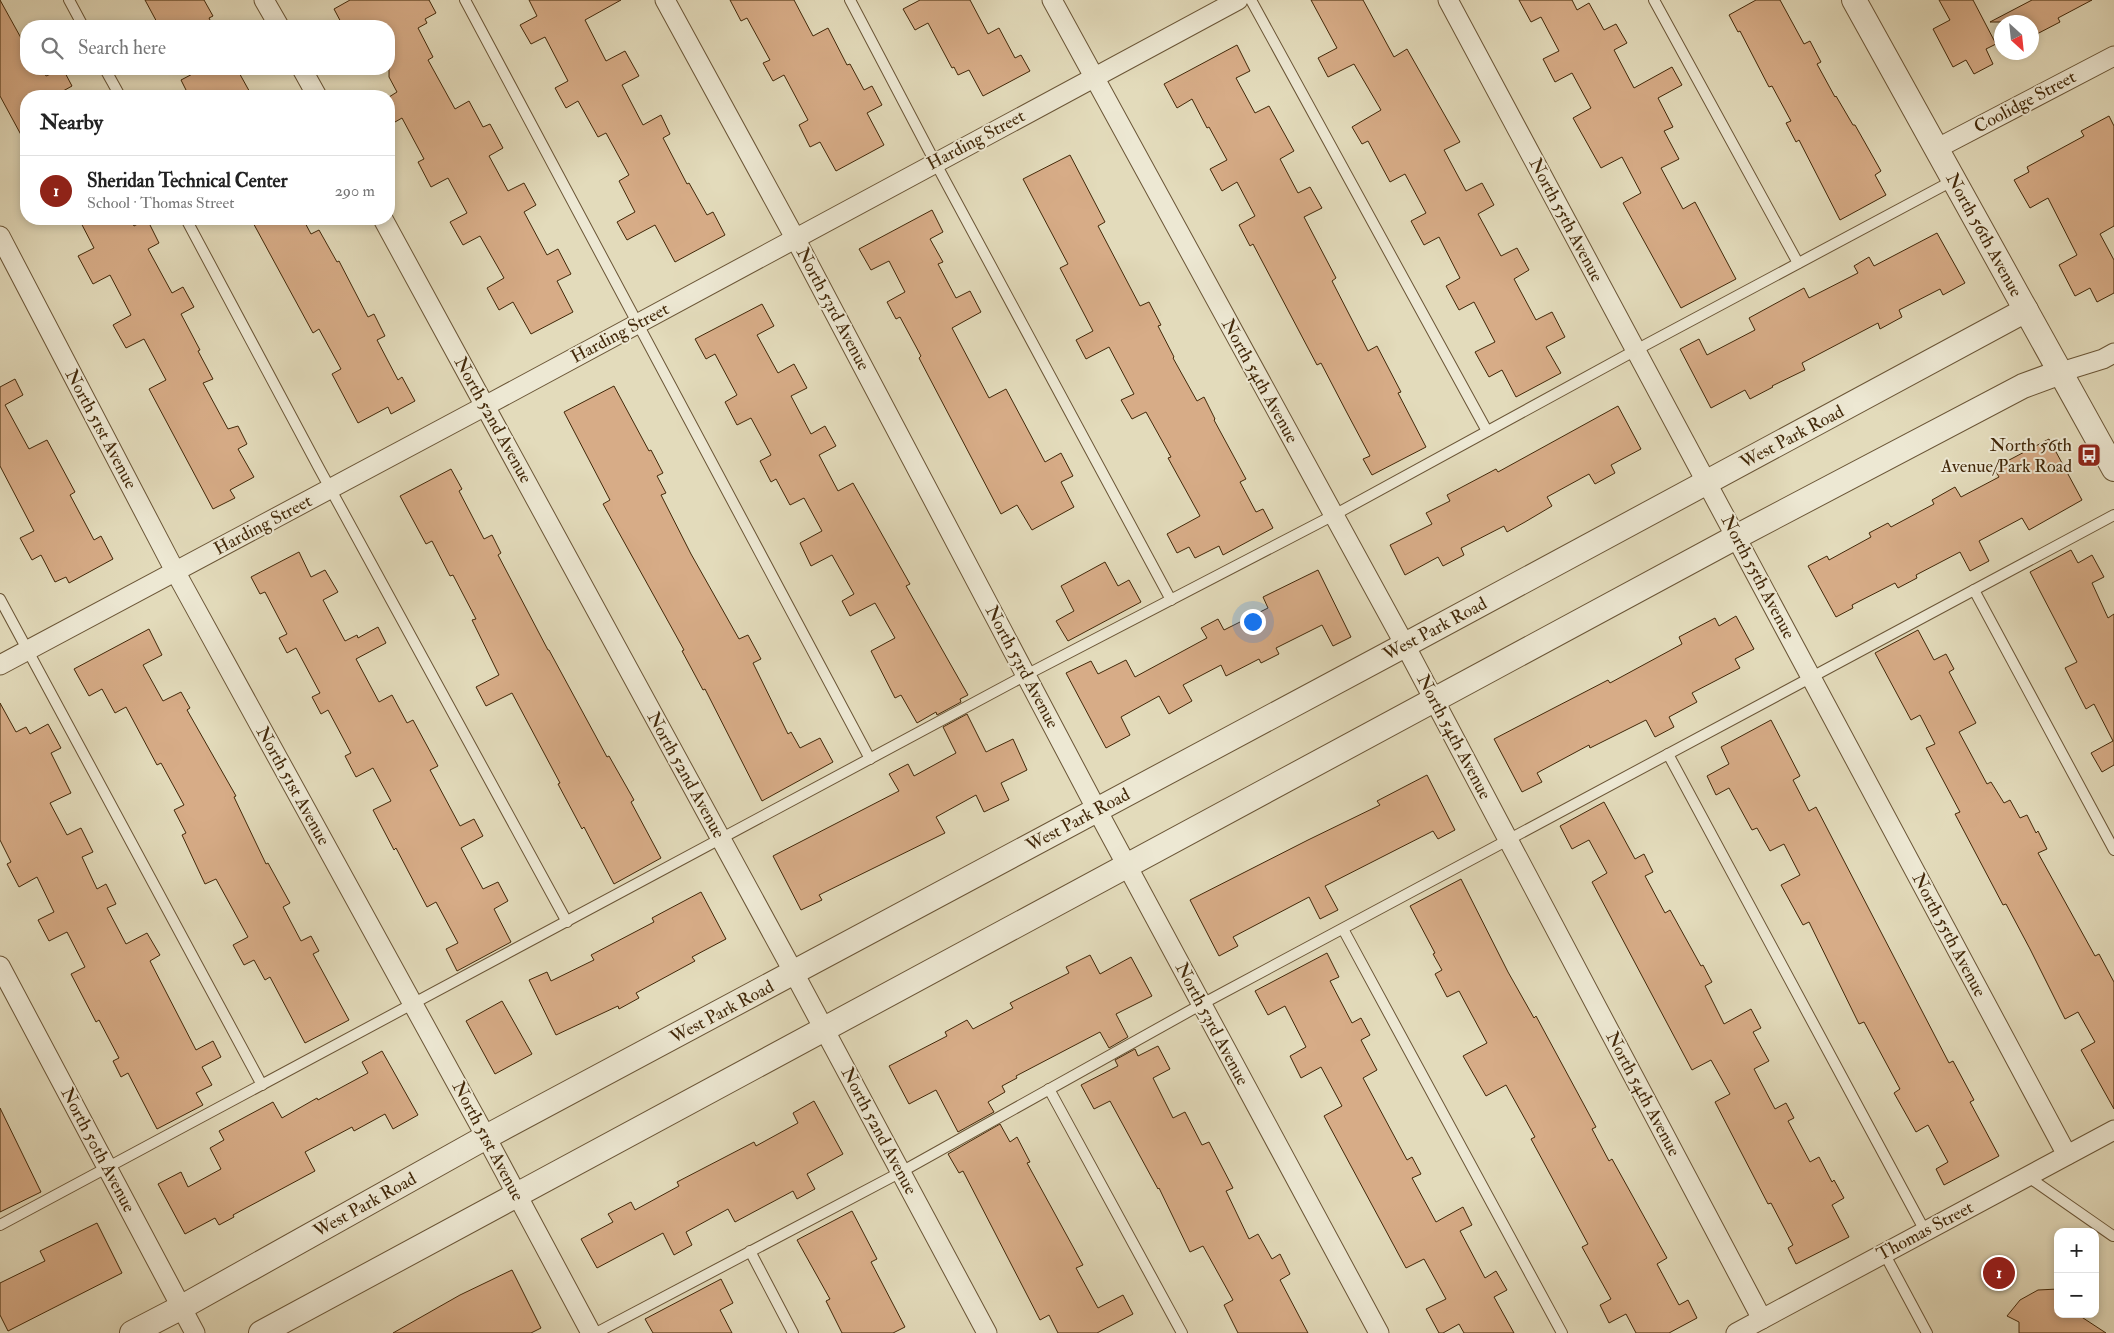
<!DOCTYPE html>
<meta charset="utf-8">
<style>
body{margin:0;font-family:"IM FELL Double Pica",serif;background:#f2f2f2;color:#222}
.controls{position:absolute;right:15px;bottom:15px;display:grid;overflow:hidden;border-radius:10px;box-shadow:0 2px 8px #0003}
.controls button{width:45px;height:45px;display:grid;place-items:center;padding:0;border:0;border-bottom:1px solid #e0e0e0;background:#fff;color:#222;font:25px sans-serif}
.compass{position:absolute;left:1994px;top:15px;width:45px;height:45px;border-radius:50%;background:#fff;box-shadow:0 2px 8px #0003;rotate:153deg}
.you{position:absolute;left:1252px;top:621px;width:18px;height:18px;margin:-12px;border:4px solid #fff;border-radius:50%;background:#1a73e8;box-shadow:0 0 0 8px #1a73e833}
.badge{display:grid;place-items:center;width:32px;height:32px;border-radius:50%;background:#8f2418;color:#fff;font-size:16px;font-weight:700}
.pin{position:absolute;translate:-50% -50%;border:2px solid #fff;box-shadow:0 1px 5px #0006}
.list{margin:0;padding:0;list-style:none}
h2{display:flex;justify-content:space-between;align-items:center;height:65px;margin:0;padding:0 20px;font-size:21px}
h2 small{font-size:16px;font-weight:400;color:#767676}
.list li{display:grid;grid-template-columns:32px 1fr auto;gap:15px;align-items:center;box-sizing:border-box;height:70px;padding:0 20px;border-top:1px solid #e0e0e0}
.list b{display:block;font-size:19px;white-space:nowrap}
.list p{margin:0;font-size:16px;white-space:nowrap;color:#767676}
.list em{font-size:16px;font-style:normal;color:#767676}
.icon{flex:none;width:28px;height:28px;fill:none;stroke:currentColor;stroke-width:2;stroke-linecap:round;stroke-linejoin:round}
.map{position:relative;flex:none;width:2114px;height:1333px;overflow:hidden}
.search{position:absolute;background:#fff;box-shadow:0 2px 8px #0003;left:20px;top:20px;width:375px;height:55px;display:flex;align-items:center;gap:12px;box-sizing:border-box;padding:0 18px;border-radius:20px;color:#767676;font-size:19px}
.panel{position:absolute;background:#fff;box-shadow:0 2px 8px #0003;left:20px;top:90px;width:375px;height:135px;border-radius:20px}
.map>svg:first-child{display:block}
.building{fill:#d7ac87;stroke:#422809}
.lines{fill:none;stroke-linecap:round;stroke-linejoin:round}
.service-casing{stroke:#6a5536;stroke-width:12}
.minor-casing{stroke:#6a5536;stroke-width:21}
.tertiary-casing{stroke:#6a5536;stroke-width:26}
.service{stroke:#ede8d3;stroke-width:10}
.minor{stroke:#ede8d3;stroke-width:19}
.tertiary{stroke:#ede8d3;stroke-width:24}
.labels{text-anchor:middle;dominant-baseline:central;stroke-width:4;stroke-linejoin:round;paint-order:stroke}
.street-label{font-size:18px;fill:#422809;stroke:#ede8d3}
.poi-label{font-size:18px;fill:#422809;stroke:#ede8d3;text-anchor:end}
</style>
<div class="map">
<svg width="2114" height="1333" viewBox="0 0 2114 1333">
<rect width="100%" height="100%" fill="#e3dbbb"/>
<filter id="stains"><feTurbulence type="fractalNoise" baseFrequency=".004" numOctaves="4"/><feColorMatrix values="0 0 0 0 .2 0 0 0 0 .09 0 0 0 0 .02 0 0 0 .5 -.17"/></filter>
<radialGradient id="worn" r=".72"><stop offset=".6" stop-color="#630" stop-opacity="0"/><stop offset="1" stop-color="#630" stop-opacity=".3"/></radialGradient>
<g class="building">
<polygon points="0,0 26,47 26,69 42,69 46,76 63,69 72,86 56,95 57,96 26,96 26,144 0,96"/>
<polygon points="145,0 204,0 213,16 209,18 213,26 159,26"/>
<polygon points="350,0 429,0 436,13 425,19 427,23 418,28 433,57 428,60 455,109 469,101 483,127 490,124 503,148 489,156 508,191 524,183 536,205 524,212 547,255 558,249 571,274 557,281 573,312 531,334 513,302 499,310 487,288 504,278 480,236 463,245 450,222 467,213 448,178 431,187 418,162 424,159 402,118 395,122 389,109 389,97 397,92 389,77 389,26 343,26 334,9"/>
<polygon points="529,0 621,0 585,20 606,61 625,51 639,76 622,85 643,125 661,115 670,134 663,138 687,184 689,183 707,215 713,212 725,235 675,262 655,225 627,240 617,222 635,212 619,181 629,175 606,133 598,137 578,101 566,108 555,88 568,81 545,37 531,44 520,25 537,16"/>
<polygon points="730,0 794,0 813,36 828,28 847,65 850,64 864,90 872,86 882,105 867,113 884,145 836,171 820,142 810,147 799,125 808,120 784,75 773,81 763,63 770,60 747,18 741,21"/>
<polygon points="920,0 970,0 988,34 999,28 1015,58 1021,55 1030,71 983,96 969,70 958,75 954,67 952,68 928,23 915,30 903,9"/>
<polygon points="1311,0 1363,0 1394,57 1407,49 1460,142 1444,150 1466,191 1482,183 1494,205 1478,214 1501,256 1517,248 1529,270 1514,279 1536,320 1552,312 1565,337 1546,347 1561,373 1516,397 1502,370 1489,377 1475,352 1495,342 1474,302 1459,310 1446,286 1460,278 1439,237 1424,245 1411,221 1426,213 1405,174 1390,182 1368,141 1362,144 1352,127 1381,110 1354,64 1328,77 1318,58 1337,48"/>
<polygon points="1519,0 1572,0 1577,10 1589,3 1604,30 1616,24 1627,43 1614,50 1634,88 1672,67 1682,85 1658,98 1673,127 1664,131 1679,159 1661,168 1683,209 1695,202 1736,279 1681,308 1623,203 1641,193 1622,157 1601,168 1573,118 1591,108 1572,73 1555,82 1543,59 1559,51 1541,17 1531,22"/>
<polygon points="1756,0 1780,0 1804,44 1810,41 1821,62 1817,64 1835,97 1836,96 1853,125 1855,125 1881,171 1875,175 1886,195 1840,220 1799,140 1796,142 1786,123 1791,121 1772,86 1769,87 1740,31 1738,32 1729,15"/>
<polygon points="1939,0 1973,0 1996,44 1986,49 1993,64 1974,74 1966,60 1953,67 1933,29 1950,20"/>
<polygon points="2032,0 2092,0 2058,18 2060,22 2033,36 2032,22 1990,22"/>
<polygon points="1237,45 1250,71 1236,78 1255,113 1269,106 1294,151 1280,159 1298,193 1310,187 1322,208 1304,217 1336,278 1332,281 1368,351 1377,346 1401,392 1398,393 1426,447 1372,475 1363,459 1370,456 1346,411 1321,363 1317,365 1253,244 1250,246 1239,225 1255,216 1237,182 1222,191 1210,169 1227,160 1209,127 1207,128 1192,99 1177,108 1164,84"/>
<polygon points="202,69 237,69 252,96 189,96 181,80"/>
<polygon points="2109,116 2114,126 2114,226 2100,234 2114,260 2114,293 2097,302 2090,288 2075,296 2059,265 2077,255 2048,198 2030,208 2014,180 2029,172 2027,167 2084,136 2081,131"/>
<polygon points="1070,155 1105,222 1098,226 1140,306 1149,302 1161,325 1158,326 1174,357 1173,358 1197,401 1204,397 1215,419 1214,420 1246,479 1240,482 1256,512 1263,509 1273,528 1223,555 1219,546 1195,558 1189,547 1177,553 1167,534 1200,516 1168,458 1171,457 1146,412 1132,419 1121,400 1134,394 1109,347 1086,359 1076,340 1093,331 1060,268 1068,264 1023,179"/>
<polygon points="932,210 943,232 930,239 943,262 938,264 956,298 970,291 981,312 952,328 989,398 1006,389 1045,462 1061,453 1073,476 1061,482 1074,507 1032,530 1017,505 1001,514 919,358 921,356 900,317 896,319 887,302 905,292 889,261 871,270 859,249"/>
<polygon points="79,219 130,219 134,226 147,219 159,243 148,249 172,293 183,287 194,307 181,314 200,350 198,351 213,379 203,383 228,429 238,426 247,444 238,449 254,477 230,490 235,498 213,509 149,389 166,380 144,339 126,348 113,325 131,315 110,275 93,284 78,256 94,248"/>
<polygon points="251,219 303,219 311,234 319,230 337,262 339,261 368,317 374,314 385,336 377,340 398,380 402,377 415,401 391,414 388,407 358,423 332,374 341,369 319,329 313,333"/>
<polygon points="1937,233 1965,283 1943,295 1940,289 1899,310 1902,317 1880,329 1878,323 1802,363 1805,370 1772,386 1773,387 1750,399 1745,390 1711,408 1680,349 1699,339 1707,355 1755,330 1749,318 1804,288 1809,298 1858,273 1854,266 1869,257 1874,266"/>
<polygon points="762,304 774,326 757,335 778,373 794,364 807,388 791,396 811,434 825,426 836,446 819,455 838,491 853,483 910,584 906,586 968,695 960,699 961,702 937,715 936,712 917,723 901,695 895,698 871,651 895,638 875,603 850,616 842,601 854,594 832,555 811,566 800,543 822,531 804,498 790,505 776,479 771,482 760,461 771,455 751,418 737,425 725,402 737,395 715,354 706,359 695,339"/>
<polygon points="15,379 23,395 5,405 29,449 47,440 75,492 70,495 94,540 101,536 113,559 69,583 66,577 55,582 41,555 32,560 20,538 34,531 0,466 0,387"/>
<polygon points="614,386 649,451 651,450 663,473 657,476 666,493 661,495 691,554 739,639 748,635 761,659 753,663 788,734 791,732 800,748 820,738 833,762 762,801 705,689 703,690 682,651 684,650 603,504 610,500 564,412"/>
<polygon points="1618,406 1641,449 1611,465 1615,473 1595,484 1589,474 1547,497 1552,506 1525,522 1507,532 1504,526 1461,548 1464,555 1443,566 1438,557 1405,575 1390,545 1432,524 1426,513 1450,501 1447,495 1496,469 1498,472"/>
<polygon points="2049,439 2082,500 2029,530 2022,518 1979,541 1989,561 1970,571 1960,552 1916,575 1917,578 1898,588 1895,583 1852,605 1853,608 1836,617 1808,566 1827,556 1829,560 1871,537 1869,533 1888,523 1891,527 1934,504 1932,500 1955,487 1961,497 1999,477 1994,468"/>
<polygon points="451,469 462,489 459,491 484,539 492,535 501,553 498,555 548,650 549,650 607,757 609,756 634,800 631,802 661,858 614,884 584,827 582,829 558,784 560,783 512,693 486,706 476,687 499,675 472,620 476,619 453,575 450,576 432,541 426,544 400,496"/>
<polygon points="2071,550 2078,563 2092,555 2104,577 2092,583 2108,618 2114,614 2114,765 2102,772 2091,753 2113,741 2094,704 2086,709 2065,668 2077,662 2030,572"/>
<polygon points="299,552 311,577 325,570 338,592 323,600 345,641 357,635 358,638 378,627 386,643 356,659 379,702 392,695 407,723 413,720 438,766 430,770 460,826 474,819 483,836 461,848 483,889 498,882 508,901 494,909 511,942 457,971 446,949 458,943 436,902 427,907 396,848 394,850 373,810 391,801 373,768 356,777 345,756 351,753 328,710 321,714 312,697 320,693 296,648 287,653 279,638 287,634 265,592 260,594 251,577"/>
<polygon points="1105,562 1118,586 1129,580 1141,602 1068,641 1056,621 1074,611 1061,586"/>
<polygon points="1318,570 1351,637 1333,646 1322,625 1276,648 1279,654 1261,663 1259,659 1226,676 1221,665 1183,685 1192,701 1169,714 1159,696 1121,717 1130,735 1106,748 1066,673 1091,661 1098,674 1126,660 1135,677 1207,638 1201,628 1218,619 1224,630 1268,608 1263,597"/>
<polygon points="1736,616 1754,649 1735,659 1740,668 1692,693 1697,702 1669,717 1674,727 1655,737 1646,720 1590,748 1589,745 1537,773 1542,782 1522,792 1494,739 1608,680 1610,683 1682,644 1679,637 1715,618 1719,626"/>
<polygon points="149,629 162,655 143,665 163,701 181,692 190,708 187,710 236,796 234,797 266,864 268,863 290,903 283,907 301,941 311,936 319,951 313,954 349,1020 305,1043 270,977 265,980 254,960 244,965 233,945 248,937 216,879 205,884 182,835 186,833 174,810 184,805 161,763 157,765 126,707 115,713 102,689 89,696 74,669"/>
<polygon points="1918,630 1934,660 1946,654 1954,669 1949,672 1976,723 1959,732 1987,784 1991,782 2004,803 2010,800 2020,818 2027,815 2036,833 2038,831 2047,849 2038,853 2095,956 2099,954 2114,982 2114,1109 2081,1050 2095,1042 2078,1012 2065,1019 2030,949 2006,904 2003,905 1955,814 1960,812 1926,748 1935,744 1920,715 1911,720 1875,653"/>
<polygon points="0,703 16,732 26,727 30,734 48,724 61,748 51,753 71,793 50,803 67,835 81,828 93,852 82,857 97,889 106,884 116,904 107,908 126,944 147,933 160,955 150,961 196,1050 213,1041 221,1057 202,1067 212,1085 196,1093 203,1105 157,1129 128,1073 121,1077 113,1061 119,1058 99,1020 96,1022 71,974 85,967 67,932 49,941 38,920 54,912 37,877 19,887 7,864 11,862 0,840"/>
<polygon points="967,714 986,752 1013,739 1027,770 1001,783 1009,800 984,812 976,795 936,817 945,833 819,895 822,900 801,910 773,856 899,791 889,774 908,764 914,776 956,753 943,727"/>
<polygon points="1771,720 1800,776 1793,780 1809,811 1816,807 1949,1063 1953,1061 1974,1100 1970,1102 1999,1156 1944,1185 1936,1169 1948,1162 1928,1125 1916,1132 1894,1093 1900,1089 1864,1022 1859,1024 1809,922 1803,925 1781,885 1800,875 1784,844 1770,851 1757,828 1752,830 1729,788 1716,795 1707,776 1729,764 1721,747"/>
<polygon points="1427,775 1455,830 1438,839 1433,831 1325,886 1338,910 1320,919 1309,897 1233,937 1238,946 1219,956 1190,900 1308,840 1380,805 1377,801"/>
<polygon points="1604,802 1635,859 1644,854 1653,872 1645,876 1665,913 1670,910 1701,966 1703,965 1712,982 1705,986 1724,1024 1751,1009 1761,1028 1753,1032 1769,1061 1754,1069 1775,1109 1786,1103 1794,1118 1788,1121 1810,1162 1819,1157 1832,1182 1834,1180 1844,1198 1832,1205 1849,1237 1796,1264 1788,1248 1793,1245 1771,1203 1768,1204 1715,1102 1730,1094 1711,1060 1692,1070 1592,882 1607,873 1589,840 1572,849 1560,826"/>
<polygon points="1461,879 1508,972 1534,1018 1536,1016 1596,1127 1592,1129 1609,1161 1612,1159 1667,1258 1657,1264 1679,1305 1688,1300 1697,1318 1669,1333 1636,1333 1626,1314 1609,1323 1600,1305 1611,1299 1582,1247 1588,1244 1531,1139 1535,1137 1506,1085 1486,1096 1463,1056 1487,1043 1459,991 1447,997 1435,974 1442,970 1433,954 1435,953 1410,906"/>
<polygon points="701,892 726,939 692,957 695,961 636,993 639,998 619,1009 618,1006 556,1035 529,980 547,972 551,981 594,960 591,955 654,922 652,918"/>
<polygon points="1327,953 1339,977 1330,981 1352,1023 1361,1018 1370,1035 1361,1040 1377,1070 1363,1078 1407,1160 1412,1157 1421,1174 1412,1178 1436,1222 1463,1207 1472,1225 1460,1231 1485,1278 1496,1271 1507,1290 1494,1297 1514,1333 1464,1333 1459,1324 1443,1333 1439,1333 1426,1309 1446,1299 1424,1259 1406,1268 1324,1116 1342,1106 1321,1067 1301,1078 1290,1056 1306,1047 1285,1006 1268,1015 1255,991"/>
<polygon points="1090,955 1100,974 1131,957 1152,996 1116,1014 1128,1037 1109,1048 1100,1032 1016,1076 1017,1078 1002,1086 1005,1092 988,1102 994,1112 958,1132 936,1090 909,1104 889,1066 947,1036 945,1032 967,1020 973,1029 1013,1008 1010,1003 1069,973 1066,967"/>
<polygon points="502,1001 532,1054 495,1074 466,1021"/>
<polygon points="1158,1046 1170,1069 1153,1078 1173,1118 1185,1112 1202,1145 1209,1142 1233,1188 1226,1191 1249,1239 1258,1234 1272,1259 1280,1254 1290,1274 1280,1280 1308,1333 1238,1333 1224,1305 1233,1300 1203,1246 1190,1252 1159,1188 1158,1189 1110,1101 1094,1109 1081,1085 1118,1066 1115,1060 1135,1049 1138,1056"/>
<polygon points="382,1051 418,1115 393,1129 385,1114 354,1131 352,1127 305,1152 315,1171 233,1215 234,1217 219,1225 215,1218 185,1234 158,1184 181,1172 188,1187 221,1169 210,1148 224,1140 219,1131 273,1102 282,1118 317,1098 318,1100 368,1073 362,1062"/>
<polygon points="814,1101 843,1154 807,1174 815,1189 797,1199 793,1191 735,1222 728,1209 686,1232 692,1245 674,1255 663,1233 597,1268 581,1239 613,1222 608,1214 631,1202 635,1210 679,1186 677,1182 754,1142 756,1146 798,1123 793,1113"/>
<polygon points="0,1108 41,1192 0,1212"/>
<polygon points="1000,1124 1010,1142 1017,1137 1030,1162 1027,1163 1083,1265 1076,1268 1098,1308 1123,1295 1133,1314 1097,1333 1058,1333 1049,1315 1040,1320 963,1171 959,1173 948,1154"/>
<polygon points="852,1211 877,1259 871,1262 905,1327 893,1333 842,1333 826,1301 830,1299 797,1240"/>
<polygon points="97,1223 122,1273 8,1331 0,1315 0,1283 45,1261 40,1251"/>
<polygon points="512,1270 541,1328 531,1333 393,1333 460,1295"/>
<polygon points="721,1279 733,1303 720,1310 732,1333 653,1333 645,1319"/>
<polygon points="2058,1289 2058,1314 2077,1314 2106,1333 2019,1333 2019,1322 2007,1316 2020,1300 2038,1290"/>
</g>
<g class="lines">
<g class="service-casing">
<g id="service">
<polyline points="69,0 83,26"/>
<polyline points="465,0 870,759"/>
<polyline points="850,0 935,162 1171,600"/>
<polyline points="1251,0 1487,431"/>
<polyline points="1654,0 1798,263"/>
<polyline points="105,69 120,96"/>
<polyline points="186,219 319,468 567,922"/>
<polyline points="1974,590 2114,850"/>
<polyline points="0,599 262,1085"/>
<polyline points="1668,754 1925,1231"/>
<polyline points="1343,929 1562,1333"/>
<polyline points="1049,1089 1182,1333"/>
<polyline points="2027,1176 2113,1236"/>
<polyline points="0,1225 1026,675 1334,515 1636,350 1954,180"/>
<polyline points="750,1251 793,1333"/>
<polyline points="1884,1253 1927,1333"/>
<polyline points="596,1333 901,1172 1202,1004 2114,515"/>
</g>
</g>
<g class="minor-casing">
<g id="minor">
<polyline points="264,0 279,26"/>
<polyline points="665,0 795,238 1097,810 1379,1333"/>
<polyline points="1052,0 1405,645 1762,1319"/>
<polyline points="1448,0 2067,1155"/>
<polyline points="302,69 317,96"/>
<polyline points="1936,149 2114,56"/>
<polyline points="383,219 794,973 987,1333"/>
<polyline points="0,236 175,571 486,1137 591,1333"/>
<polyline points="2061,372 2103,359 2114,353"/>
<polyline points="0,665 485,406 1238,0"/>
<polyline points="0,966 195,1333"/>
<polyline points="1736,1333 2114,1130"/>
</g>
</g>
<g class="tertiary-casing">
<g id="tertiary">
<polyline points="1854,0 2114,469"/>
<polyline points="132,1333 182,1307 486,1137 1405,645 2026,310"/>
<polyline points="261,1333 1736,537 2023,386 2061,372"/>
</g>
</g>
<use href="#service" class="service"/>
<use href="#minor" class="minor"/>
<use href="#tertiary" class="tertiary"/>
</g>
<defs>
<g id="bus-square" transform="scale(1.25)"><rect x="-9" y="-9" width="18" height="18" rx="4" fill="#8f2418" stroke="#ede8d3"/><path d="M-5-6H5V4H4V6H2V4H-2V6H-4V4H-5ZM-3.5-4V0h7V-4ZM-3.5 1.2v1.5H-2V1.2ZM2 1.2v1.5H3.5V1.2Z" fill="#fff"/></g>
</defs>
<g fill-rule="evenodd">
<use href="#bus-square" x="2089" y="455"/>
</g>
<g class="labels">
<g class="street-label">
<text transform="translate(2025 102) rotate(-28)">Coolidge Street</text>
<text transform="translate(976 140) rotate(-28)">Harding Street</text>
<text transform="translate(1566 220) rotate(62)">North 55th Avenue</text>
<text transform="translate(1984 235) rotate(61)">North 56th Avenue</text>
<text transform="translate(833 309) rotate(62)">North 53rd Avenue</text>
<text transform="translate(620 333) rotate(-28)">Harding Street</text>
<text transform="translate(1260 381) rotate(61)">North 54th Avenue</text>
<text transform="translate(493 420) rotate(61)">North 52nd Avenue</text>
<text transform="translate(101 429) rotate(62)">North 51st Avenue</text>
<text transform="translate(1792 437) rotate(-28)">West Park Road</text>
<text transform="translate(263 525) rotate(-28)">Harding Street</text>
<text transform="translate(1758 577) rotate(62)">North 55th Avenue</text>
<text transform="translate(1435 629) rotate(-28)">West Park Road</text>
<text transform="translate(1022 667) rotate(62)">North 53rd Avenue</text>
<text transform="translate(1454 737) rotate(62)">North 54th Avenue</text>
<text transform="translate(686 775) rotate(61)">North 52nd Avenue</text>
<text transform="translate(293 786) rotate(61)">North 51st Avenue</text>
<text transform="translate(1078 820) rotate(-28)">West Park Road</text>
<text transform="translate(1949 935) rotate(62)">North 55th Avenue</text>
<text transform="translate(722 1012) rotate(-28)">West Park Road</text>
<text transform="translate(1212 1024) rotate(62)">North 53rd Avenue</text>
<text transform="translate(1643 1094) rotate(62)">North 54th Avenue</text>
<text transform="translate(879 1131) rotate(62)">North 52nd Avenue</text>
<text transform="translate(488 1141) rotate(62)">North 51st Avenue</text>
<text transform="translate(98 1150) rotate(62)">North 50th Avenue</text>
<text transform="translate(365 1205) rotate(-29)">West Park Road</text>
<text transform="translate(1925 1231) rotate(-28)">Thomas Street</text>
</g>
<g class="poi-label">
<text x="2072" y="445">North 56th<tspan x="2072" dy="21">Avenue/Park Road</tspan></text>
</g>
</g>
<rect width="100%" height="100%" filter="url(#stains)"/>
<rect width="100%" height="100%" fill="url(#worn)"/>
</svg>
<div class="controls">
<button>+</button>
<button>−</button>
</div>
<svg class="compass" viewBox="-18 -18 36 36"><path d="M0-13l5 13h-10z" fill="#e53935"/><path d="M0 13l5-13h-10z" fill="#767676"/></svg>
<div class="you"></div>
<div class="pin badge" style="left:1999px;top:1273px">1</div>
<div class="search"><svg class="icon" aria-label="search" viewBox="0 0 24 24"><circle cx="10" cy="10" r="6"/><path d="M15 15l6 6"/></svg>Search here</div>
<section class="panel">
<h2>Nearby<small></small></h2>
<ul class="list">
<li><span class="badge">1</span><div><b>Sheridan Technical Center</b><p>School · Thomas Street</p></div><em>290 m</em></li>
</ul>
</section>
</div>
